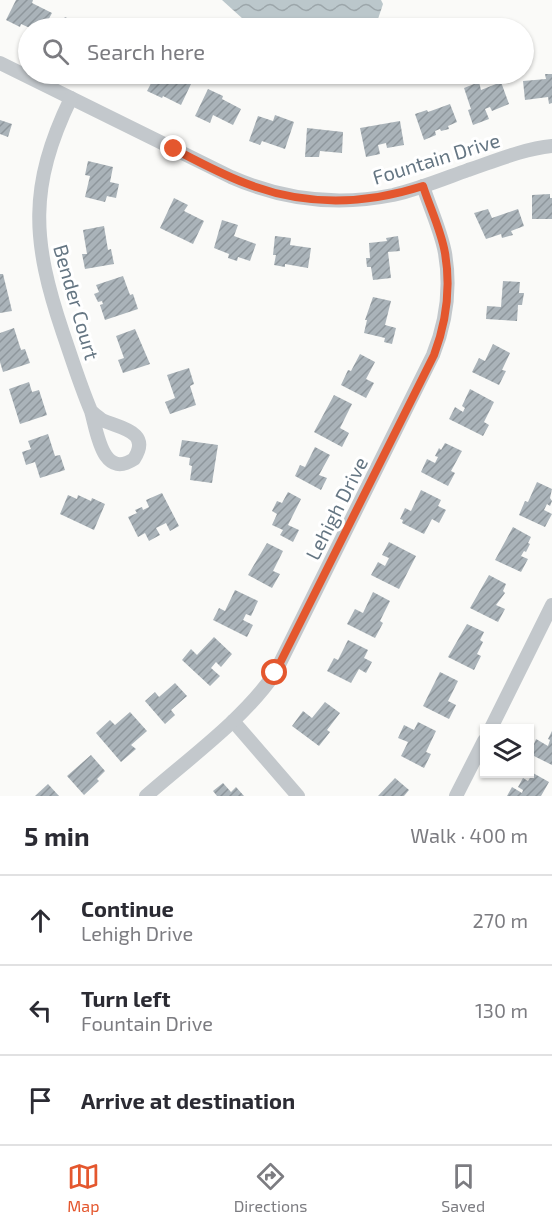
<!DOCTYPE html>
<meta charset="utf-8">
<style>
body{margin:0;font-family:"Exo 2",sans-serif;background:#f7f7f7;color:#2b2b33}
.controls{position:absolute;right:18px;bottom:18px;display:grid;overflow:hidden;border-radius:0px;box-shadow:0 2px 4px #0004}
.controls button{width:54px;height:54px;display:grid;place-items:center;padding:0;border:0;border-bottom:2px solid #e1e1e2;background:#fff;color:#2b2b33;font:30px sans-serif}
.stop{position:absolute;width:18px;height:18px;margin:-14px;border:4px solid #e4572e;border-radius:50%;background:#fff}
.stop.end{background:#e4572e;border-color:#fff;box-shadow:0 2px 6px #0008}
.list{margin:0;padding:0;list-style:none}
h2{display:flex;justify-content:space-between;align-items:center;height:78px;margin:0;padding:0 24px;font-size:26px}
h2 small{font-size:20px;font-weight:400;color:#7c7c81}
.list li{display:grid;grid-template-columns:39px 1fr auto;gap:18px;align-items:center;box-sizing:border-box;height:90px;padding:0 24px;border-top:2px solid #e1e1e2}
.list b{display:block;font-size:22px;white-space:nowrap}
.list p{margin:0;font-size:20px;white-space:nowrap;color:#7c7c81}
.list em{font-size:20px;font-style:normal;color:#7c7c81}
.icon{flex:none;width:33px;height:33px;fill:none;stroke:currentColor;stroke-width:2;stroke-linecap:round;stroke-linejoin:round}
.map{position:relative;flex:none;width:552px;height:796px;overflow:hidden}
.search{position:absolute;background:#fff;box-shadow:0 2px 4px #0004;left:18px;right:18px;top:18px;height:66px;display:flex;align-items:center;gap:15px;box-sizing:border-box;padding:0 21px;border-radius:33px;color:#7c7c81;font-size:22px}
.sheet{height:348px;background:#fff}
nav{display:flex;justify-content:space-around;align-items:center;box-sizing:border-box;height:84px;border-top:2px solid #e1e1e2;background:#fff;font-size:16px;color:#7c7c81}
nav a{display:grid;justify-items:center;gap:3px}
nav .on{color:#e4572e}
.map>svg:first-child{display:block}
.water{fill:url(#water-waves)}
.building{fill:url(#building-hatch)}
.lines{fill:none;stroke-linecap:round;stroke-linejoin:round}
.minor{stroke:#c3c8cc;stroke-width:14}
.route{stroke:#e4572e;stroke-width:8}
.labels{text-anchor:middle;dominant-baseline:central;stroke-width:6;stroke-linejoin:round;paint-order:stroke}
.street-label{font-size:20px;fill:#657683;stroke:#fff}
</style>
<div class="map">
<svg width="552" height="796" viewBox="0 0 552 796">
<defs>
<pattern id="water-waves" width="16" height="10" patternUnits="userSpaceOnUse" patternTransform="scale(1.5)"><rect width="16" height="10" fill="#bbc7cb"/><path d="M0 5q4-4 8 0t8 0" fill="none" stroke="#9ca6aa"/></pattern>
<pattern id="building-hatch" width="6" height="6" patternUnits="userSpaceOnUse" patternTransform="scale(1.5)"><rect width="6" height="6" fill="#aab3b9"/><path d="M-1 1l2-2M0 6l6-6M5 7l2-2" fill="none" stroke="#8e969c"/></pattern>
</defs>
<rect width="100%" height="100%" fill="#fafaf8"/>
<polygon class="water" points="222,0 381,0 383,4 375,28 258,28 243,19"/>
<g class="building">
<polygon points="16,0 33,0 32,3 52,13 44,28 34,26 33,28 30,28 21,24 20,27 6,20"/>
<polygon points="65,17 78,23 77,26 80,28 83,22 96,28 59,28"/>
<polygon points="156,74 169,74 175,76 176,74 190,74 186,82 191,84 181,105 163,96 162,98 147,91"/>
<polygon points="545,74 552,74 552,103 549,104 548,97 525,100 523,81 546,79"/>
<polygon points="479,82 481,90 501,82 509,104 492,111 490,107 485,109 489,119 473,125 468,110 471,109 464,88"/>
<polygon points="208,89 223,96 222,99 241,109 233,125 213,115 210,123 195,116"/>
<polygon points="450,104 457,122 448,126 449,129 441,131 440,129 435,131 436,135 424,140 415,114 427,110 428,112"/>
<polygon points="275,115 294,122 285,149 262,141 260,145 249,141 258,116 273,121"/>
<polygon points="0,120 12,124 8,137 0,134"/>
<polygon points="400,121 404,145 387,148 386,143 378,145 380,154 366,157 360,128"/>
<polygon points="307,128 343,132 342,153 320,151 319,157 305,157"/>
<polygon points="88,161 113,167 110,182 119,184 116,198 107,196 105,202 85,197 90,176 85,175"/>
<polygon points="550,194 550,198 552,198 552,219 532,219 532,195"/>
<polygon points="174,198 188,205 184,211 204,221 193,244 160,228"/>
<polygon points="488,209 492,218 518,209 524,226 511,231 513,235 502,238 501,234 486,239 474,213"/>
<polygon points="222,220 238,225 234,236 256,244 250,261 238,257 237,261 228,258 229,254 214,248"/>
<polygon points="104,226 108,250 111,249 114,264 85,269 82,254 87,254 83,230"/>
<polygon points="275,236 291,238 290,245 311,248 308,268 285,264 285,267 274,265 276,255 273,255"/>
<polygon points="398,236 400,251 388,252 391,278 373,280 371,267 367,267 366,258 370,258 369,243 387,241 386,238"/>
<polygon points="0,274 3,274 12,311 0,313"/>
<polygon points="123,276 130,295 133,294 138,309 105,320 100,305 103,304 102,301 98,302 94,294 99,292 96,285"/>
<polygon points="503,281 520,282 519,293 524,293 522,305 518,305 517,321 486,319 487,306 501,307"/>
<polygon points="373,297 391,301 385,325 396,328 392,344 384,342 385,338 364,333 367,320 365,320"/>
<polygon points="14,328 21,350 25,349 30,363 3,372 0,362 0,333"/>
<polygon points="135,329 150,364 123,373 118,360 124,358 116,336"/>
<polygon points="493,344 510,353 502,370 506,371 499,385 472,372 479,358 485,361"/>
<polygon points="360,354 375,362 366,379 374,383 366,398 341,385 348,370 351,371"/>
<polygon points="189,368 194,384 190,386 196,405 170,414 165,402 175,398 167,375"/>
<polygon points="29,382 32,392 39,390 47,415 20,424 9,389"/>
<polygon points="470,389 494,402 484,422 489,425 483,436 449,419 455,407 463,412 465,408 462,406"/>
<polygon points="334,395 352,404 340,428 349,433 342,447 314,432"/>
<polygon points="48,434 55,456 60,455 65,470 40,478 35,462 26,465 22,452 31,449 28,441"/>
<polygon points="182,440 218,445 212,483 190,480 192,466 189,465 190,458 179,456"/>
<polygon points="445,443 462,451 451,471 455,473 448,486 421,472 427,459 435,463 438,457 435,456 439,448 441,450"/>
<polygon points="315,447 330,455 319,475 327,478 321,490 295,476 300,465 305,467"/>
<polygon points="537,482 552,489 550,498 552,501 550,506 547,504 544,510 552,514 545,527 519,515 525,501 528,502"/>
<polygon points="421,490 441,500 438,506 446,510 439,523 432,519 424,534 402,523 403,520 400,519 405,508 411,511"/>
<polygon points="288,492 301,499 288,525 299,530 293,542 280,535 283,530 272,525 277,514 272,511 277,501 282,503"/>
<polygon points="162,493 179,526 170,531 166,523 156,528 160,535 149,541 145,533 138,537 128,517 137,513 135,510 142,507 143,510 149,507 146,500"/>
<polygon points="68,495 77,499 78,495 91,501 92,498 105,504 94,530 60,514"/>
<polygon points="513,527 531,537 528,543 530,544 526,552 524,551 521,556 528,559 521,572 495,560"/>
<polygon points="389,542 416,556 399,589 371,575 378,562 385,566 389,558 382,555"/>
<polygon points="267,543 283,551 273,571 280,574 272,588 248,575"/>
<polygon points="489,575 506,584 503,591 505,593 496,605 505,609 498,622 470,608"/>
<polygon points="235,590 258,601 251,616 246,614 243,620 253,625 247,637 213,620 219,608 225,611"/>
<polygon points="373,592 390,601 380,621 383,623 375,638 347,624 355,609 363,613"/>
<polygon points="467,624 484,632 480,640 483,642 477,654 481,656 474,670 448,657"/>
<polygon points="214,637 232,654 221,667 216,662 211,668 220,676 210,686 182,660 191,649 197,655"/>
<polygon points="348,640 368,650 364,658 372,662 366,673 359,669 351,683 327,671 334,658 338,660"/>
<polygon points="440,672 458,681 448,701 456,705 449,719 423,706"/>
<polygon points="175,683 187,696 171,710 175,715 165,724 145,701 155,692 159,697"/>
<polygon points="325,702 340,713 327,730 330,732 319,746 292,726 303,711 312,718"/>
<polygon points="130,712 147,731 131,745 136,749 121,762 96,733 110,720 115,725"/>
<polygon points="418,722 436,731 426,752 431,754 424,768 401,756 408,742 398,738 404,725 414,730"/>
<polygon points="552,731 552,765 530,754 536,739 548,746 550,740 548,739"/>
<polygon points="91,755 105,771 97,779 99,781 84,795 67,776"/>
<polygon points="533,773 549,782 541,796 507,796 512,787 522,793 523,790 518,787 523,778 528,781"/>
<polygon points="395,778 409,790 404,796 378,796"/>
<polygon points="223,783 231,792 236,787 244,796 217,796 213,791"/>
<polygon points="48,784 59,796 35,796"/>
</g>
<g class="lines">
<g class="minor">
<path d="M0,63L231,177C283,200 338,206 393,195C419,189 443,179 468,170C495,161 523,149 552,146"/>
<path d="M71,98C28,187 32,241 63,333C72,359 80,385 91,411C94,414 98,417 102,420C119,428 152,431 134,459C102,480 97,431 91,411"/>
<polyline points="233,721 298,796"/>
<polyline points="491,728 552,605"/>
<path d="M146,796C188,759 244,719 275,673L433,355C446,323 451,288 445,253C441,231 430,208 423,186"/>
<polyline points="456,796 484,741"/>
</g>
</g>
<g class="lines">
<path class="route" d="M174,149C197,161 221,174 245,183C303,206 364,205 423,186C430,208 441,230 445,253C451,288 446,323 434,355L275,673"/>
</g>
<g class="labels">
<g class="street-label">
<text transform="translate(436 158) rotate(-17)">Fountain Drive</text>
<text transform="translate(77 302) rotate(74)">Bender Court</text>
<text transform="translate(336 508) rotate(-63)">Lehigh Drive</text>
</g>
</g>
</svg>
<div class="controls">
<button><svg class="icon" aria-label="layers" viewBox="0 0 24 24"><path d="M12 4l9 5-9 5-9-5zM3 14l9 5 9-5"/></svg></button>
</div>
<div class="stop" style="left:275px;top:673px"></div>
<div class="stop end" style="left:174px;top:149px"></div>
<div class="search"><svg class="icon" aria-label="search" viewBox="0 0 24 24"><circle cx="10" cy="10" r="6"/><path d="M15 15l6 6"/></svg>Search here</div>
</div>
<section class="sheet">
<h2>5 min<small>Walk · 400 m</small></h2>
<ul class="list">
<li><svg class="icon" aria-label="ahead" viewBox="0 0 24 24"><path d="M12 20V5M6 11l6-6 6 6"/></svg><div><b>Continue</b><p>Lehigh Drive</p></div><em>270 m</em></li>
<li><svg class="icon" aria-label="left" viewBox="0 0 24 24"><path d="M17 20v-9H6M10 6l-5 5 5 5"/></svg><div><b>Turn left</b><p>Fountain Drive</p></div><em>130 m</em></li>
<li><svg class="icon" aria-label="arrive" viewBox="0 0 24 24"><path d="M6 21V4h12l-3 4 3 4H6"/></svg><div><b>Arrive at destination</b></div></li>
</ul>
</section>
<nav>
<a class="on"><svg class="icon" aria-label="map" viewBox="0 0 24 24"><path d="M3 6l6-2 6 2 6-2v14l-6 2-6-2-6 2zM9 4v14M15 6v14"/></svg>Map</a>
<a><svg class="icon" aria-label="directions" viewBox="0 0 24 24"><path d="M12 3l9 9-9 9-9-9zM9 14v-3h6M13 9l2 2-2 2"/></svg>Directions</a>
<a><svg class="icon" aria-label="saved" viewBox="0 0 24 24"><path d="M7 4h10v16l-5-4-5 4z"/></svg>Saved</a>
</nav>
